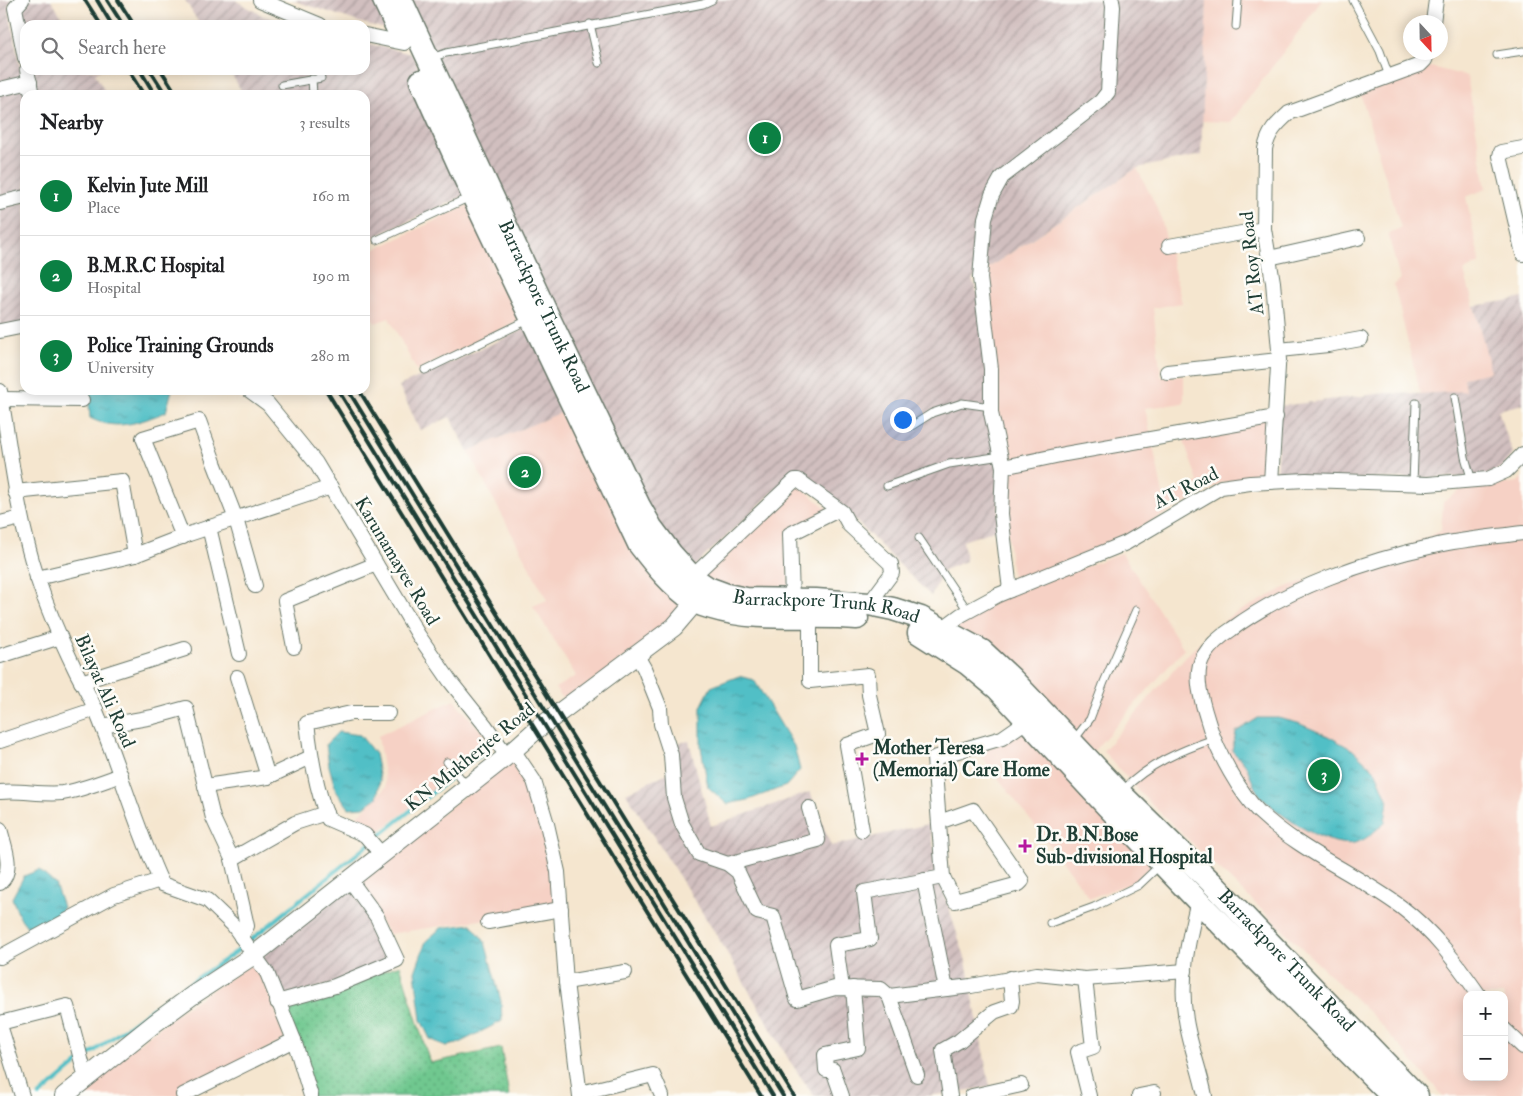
<!DOCTYPE html>
<meta charset="utf-8">
<style>
body{margin:0;font-family:"IM FELL Double Pica",serif;background:#f2f2f2;color:#202124}
.controls{position:absolute;right:15px;bottom:15px;display:grid;overflow:hidden;border-radius:10px;box-shadow:0 2px 12px #0003}
.controls button{width:45px;height:45px;display:grid;place-items:center;padding:0;border:0;border-bottom:1px solid #e0e0e0;background:#fff;color:#202124;font:25px sans-serif}
.compass{position:absolute;left:1403px;top:15px;width:45px;height:45px;border-radius:50%;background:#fff;box-shadow:0 2px 12px #0003;rotate:158deg}
.you{position:absolute;left:902px;top:419px;width:18px;height:18px;margin:-12px;border:4px solid #fff;border-radius:50%;background:#1a73e8;box-shadow:0 0 0 8px #1a73e833}
.badge{display:grid;place-items:center;width:32px;height:32px;border-radius:50%;background:#0b8043;color:#fff;font-size:16px;font-weight:700}
.pin{position:absolute;translate:-50% -50%;border:2px solid #fff;box-shadow:0 1px 5px #0006}
.list{margin:0;padding:0;list-style:none}
h2{display:flex;justify-content:space-between;align-items:center;height:65px;margin:0;padding:0 20px;font-size:21px}
h2 small{font-size:16px;font-weight:400;color:#757577}
.list li{display:grid;grid-template-columns:32px 1fr auto;gap:15px;align-items:center;box-sizing:border-box;height:80px;padding:0 20px;border-top:1px solid #e0e0e0}
.list b{display:block;font-size:19px;white-space:nowrap}
.list p{margin:0;font-size:16px;white-space:nowrap;color:#757577}
.list em{font-size:16px;font-style:normal;color:#757577}
.icon{flex:none;width:28px;height:28px;fill:none;stroke:currentColor;stroke-width:2;stroke-linecap:round;stroke-linejoin:round}
.map{position:relative;flex:none;width:1523px;height:1096px;overflow:hidden}
.search{position:absolute;background:#fff;box-shadow:0 2px 12px #0003;left:20px;top:20px;width:350px;height:55px;display:flex;align-items:center;gap:12px;box-sizing:border-box;padding:0 18px;border-radius:15px;color:#757577;font-size:19px}
.panel{position:absolute;background:#fff;box-shadow:0 2px 12px #0003;left:20px;top:90px;width:350px;height:305px;border-radius:15px}
.map>svg:first-child{display:block}
.built{fill:#f6d1c5;fill-rule:evenodd}
.industrial{fill:url(#industrial-furrows)}
.green{fill:url(#green-dots);stroke:#478262}
.water{fill:url(#water-ripples);stroke:#387e7d}
.lines{fill:none;stroke-linecap:round;stroke-linejoin:round}
.stream{stroke:#51bfc6;stroke-width:4}
.service-casing{stroke:#6a786a;stroke-width:9}
.minor-casing{stroke:#6a786a;stroke-width:16}
.tertiary-casing{stroke:#6a786a;stroke-width:20}
.primary-casing{stroke:#6a786a;stroke-width:25}
.service{stroke:#fff;stroke-width:7}
.minor{stroke:#fff;stroke-width:14}
.tertiary{stroke:#fff;stroke-width:18}
.primary{stroke:#fff;stroke-width:22}
.rail{stroke:#1f3d34;stroke-width:4}
.poi-dot{fill:#b5179e;stroke:#fdfcf7;stroke-width:2}
.labels{text-anchor:middle;dominant-baseline:central;stroke-width:5;stroke-linejoin:round;paint-order:stroke}
.street-label{font-size:19px;fill:#1f3d34;stroke:#fdfcf7}
.poi-label{font-size:19px;font-weight:bold;fill:#1f3d34;stroke:#fdfcf7;text-anchor:start}
</style>
<div class="map">
<svg width="1523" height="1096" viewBox="0 0 1523 1096">
<defs>
<pattern id="industrial-furrows" width="10" height="10" patternUnits="userSpaceOnUse" patternTransform="scale(1.25)"><rect width="10" height="10" fill="#d1bfbf"/><path d="M-1 1l2-2M0 10L10 0M9 11l2-2" fill="none" stroke="#a99c9c"/></pattern>
<pattern id="green-dots" width="8" height="8" patternUnits="userSpaceOnUse" patternTransform="scale(1.25)"><rect width="8" height="8" fill="#6fc88f"/><path d="M2 2h.1M6 6h.1" fill="none" stroke="#5ba476" stroke-width="1.8" stroke-linecap="round"/></pattern>
<pattern id="water-ripples" width="26" height="14" patternUnits="userSpaceOnUse" patternTransform="scale(1.25)"><rect width="26" height="14" fill="#51bfc6"/><path d="M2 4q2-2 4 0t4 0M15 11q2-2 4 0t4 0" fill="none" stroke="#439ca2"/></pattern>
</defs>
<rect width="100%" height="100%" fill="#fdfcf7"/>
<filter id="ink" filterUnits="userSpaceOnUse"><feTurbulence type="fractalNoise" baseFrequency=".02" numOctaves="2"/><feDisplacementMap in="SourceGraphic" scale="10" xChannelSelector="R" yChannelSelector="G"/><feConvolveMatrix kernelMatrix="1 2 1 2 8 2 1 2 1" color-interpolation-filters="sRGB"/></filter>
<filter id="wash" filterUnits="userSpaceOnUse"><feTurbulence type="fractalNoise" baseFrequency=".0096" numOctaves="4" result="noise"/><feDisplacementMap in="SourceGraphic" scale="20" xChannelSelector="R" yChannelSelector="G"/><feGaussianBlur stdDeviation="1.12" result="paint"/><feColorMatrix in="noise" values="0 0 0 0 0 0 0 0 0 0 0 0 0 0 0 0 0 1.4 0 .05"/><feComposite in="paint" operator="in"/></filter>
<g filter="url(#wash)">
<rect width="100%" height="100%" fill="#f5e6cf"/>
<g class="built">
<polygon points="1207,0 1322,0 1231,122 1202,121"/>
<polygon points="1430,67 1467,76 1486,189 1466,197 1480,263 1464,271 1492,372 1464,378 1466,391 1421,397 1394,285 1400,280 1388,233 1401,228 1360,92"/>
<polygon points="1137,168 1160,214 1182,303 1153,308 1161,377 1184,376 1184,403 1145,408 1164,499 1198,482 1182,435 1269,415 1267,479 1223,482 1126,535 1013,586 983,272"/>
<polygon points="483,198 537,311 417,371 389,318 375,323 365,306 365,254"/>
<polygon points="582,404 696,595 647,641 565,702 555,688 576,676 533,606 547,600 468,451"/>
<path d="M1523,476V1096H1443L1376,1019L1146,799L1103,751L1186,656L1230,616L1289,586L1407,546L1441,531L1443,502L1461,490L1518,482ZM1467,995H1504V1077H1467Z"/>
<polygon points="798,485 829,510 786,535 790,607 698,579"/>
<polygon points="1122,553 1184,649 1089,756 941,635 966,619 1008,595"/>
<polygon points="454,700 492,744 372,837 355,819 386,787 378,736"/>
<polygon points="1039,720 1162,858 1131,883 1090,898 979,753"/>
<polygon points="514,758 528,782 554,873 556,906 499,917 389,934 354,881"/>
<polygon points="254,963 272,1001 285,1039 175,1096 71,1096 187,1006"/>
</g>
<g class="industrial">
<polygon points="0,0 13,0 8,5 25,95 25,194 0,198"/>
<polygon points="29,0 51,0 67,25 25,25 19,10"/>
<polygon points="185,0 235,0 263,16 293,25 200,25"/>
<polygon points="292,0 390,0 405,34 359,22"/>
<polygon points="407,0 1207,0 1201,155 1137,168 972,279 979,297 1000,471 998,529 963,541 966,561 944,570 931,596 843,508 793,473 689,571 630,481"/>
<polygon points="365,43 412,54 477,190 367,240 365,239 365,95 244,95 229,70 365,70"/>
<polygon points="31,70 101,70 95,74 107,95 37,95"/>
<polygon points="25,202 25,325 0,331 0,207"/>
<polygon points="1523,298 1523,404 1498,410 1513,454 1503,467 1487,475 1464,477 1276,480 1280,406 1385,393 1418,394 1466,391 1464,378 1491,372 1474,306"/>
<polygon points="540,322 582,404 468,451 450,417 420,430 399,386"/>
<polygon points="689,741 711,826 810,792 831,846 929,824 943,890 966,961 990,1087 927,1096 814,1096 789,1060 719,939 626,793 676,769 673,744"/>
<polygon points="349,887 375,922 394,958 335,983 281,997 261,956"/>
</g>
<polygon class="green" points="400,965 430,1063 501,1048 509,1096 311,1096 282,1004"/>
<g class="water">
<path d="M88,390H172L166,412C140,422 117,432 90,418Z"/>
<polygon points="739,676 754,680 794,746 800,770 786,786 748,800 727,804 708,787 701,747 701,707 711,687"/>
<path d="M1258,718H1278L1298,723L1328,736L1353,750L1376,772L1388,801L1385,822C1376,830 1366,841 1354,843C1328,849 1274,813 1258,793C1253,786 1251,776 1247,768C1244,762 1237,756 1232,751L1236,732Z"/>
<polygon points="338,732 360,735 375,754 380,780 377,798 364,807 349,808 336,791 329,766 326,744"/>
<polygon points="39,870 55,884 63,907 57,921 30,931 19,916 12,898 24,876"/>
<polygon points="471,924 485,942 501,1001 502,1021 457,1044 446,1046 430,1039 421,1020 415,972 426,941 441,928"/>
</g>
<g class="lines">
<g class="stream">
<polyline points="374,840 473,760 489,751"/>
<polyline points="85,1058 146,1013 236,952 369,844"/>
<polyline points="39,1096 79,1062"/>
</g>
</g>
</g>
<g filter="url(#ink)">
<g class="lines">
<g class="service-casing">
<g id="service">
<polyline points="1353,0 1380,51 1389,76"/>
<polyline points="590,24 599,63"/>
<polyline points="1236,26 1238,0"/>
<polyline points="1497,55 1523,51"/>
<polyline points="431,58 446,53 703,4 712,0"/>
<polyline points="312,79 313,95"/>
<polyline points="282,85 321,78 318,70"/>
<polyline points="377,240 470,197"/>
<polyline points="425,370 528,320"/>
<polyline points="1455,397 1465,457 1472,481"/>
<polyline points="910,427 932,413 962,403 991,407"/>
<polyline points="1413,483 1416,403"/>
<polyline points="887,486 949,464 1001,456"/>
<polyline points="919,538 968,611"/>
<polyline points="1074,740 1090,719 1104,682 1136,610"/>
<polyline points="447,762 468,787"/>
<path d="M1123,790C1149,764 1179,751 1214,739"/>
<polyline points="1050,923 1094,907 1139,885 1159,866"/>
</g>
</g>
<g class="minor-casing">
<g id="minor">
<polyline points="22,0 15,8 25,58"/>
<polyline points="260,0 320,25"/>
<polyline points="1433,22 1436,0"/>
<polyline points="365,35 404,43"/>
<polyline points="27,70 32,95"/>
<polyline points="0,89 30,82"/>
<polyline points="1523,148 1501,152 1500,156 1523,254"/>
<polyline points="0,203 25,197"/>
<polyline points="1169,246 1264,229"/>
<polyline points="1269,258 1358,238"/>
<polyline points="0,331 25,326"/>
<polyline points="1279,350 1328,345 1361,339"/>
<polyline points="1167,372 1279,360"/>
<polyline points="249,390 268,404 316,463 419,636 450,681 485,725 507,756"/>
<path d="M0,391C11,454 17,516 37,577C47,608 60,638 74,667C81,682 90,696 96,711C120,768 136,828 162,884L207,900L233,925L254,955L267,973L294,1040L311,1096"/>
<polyline points="1,399 82,400"/>
<polyline points="1003,467 1065,454 1276,417"/>
<path d="M1271,482L1279,350L1273,282L1264,229L1265,149C1268,132 1277,124 1289,113L1420,65L1425,60L1428,52"/>
<polyline points="15,492 122,481 135,555"/>
<polyline points="0,523 21,518"/>
<polyline points="209,527 239,654"/>
<polyline points="183,537 143,438 199,421 215,465 236,519 255,586"/>
<polyline points="692,577 795,480 798,480 842,512 849,525 891,564 892,573 869,604"/>
<polyline points="37,578 135,555 189,534 331,487"/>
<polyline points="1010,590 1001,514 1003,467 991,413 991,369 980,278 985,218 992,195 1002,177 1101,101 1108,92 1113,7 1112,0"/>
<polyline points="792,599 790,534 838,510"/>
<polyline points="810,617 810,681 868,675 869,695 878,734 847,745 862,830"/>
<polyline points="942,629 961,615 998,595 1126,543 1221,487 1250,483 1306,480 1428,484 1488,479 1506,471 1523,454"/>
<polyline points="294,647 285,601 376,564"/>
<polyline points="0,656 60,637"/>
<polyline points="637,656 644,668 660,708 661,724 671,755 674,798 682,824 699,854 728,864 738,872 757,912 773,916 797,999 835,988 881,989 889,996 971,986 1037,974 1085,979 1185,971"/>
<polyline points="237,677 268,777"/>
<polyline points="81,682 185,649"/>
<polyline points="102,726 153,717 186,708 213,818 232,859 247,926 241,937"/>
<polyline points="0,741 96,709"/>
<polyline points="513,750 534,781 547,824 558,872 566,982 580,1096"/>
<polyline points="205,786 268,777 311,757"/>
<path d="M0,792C21,790 41,795 62,793C79,791 104,781 121,775"/>
<polyline points="939,822 973,810 1022,881 1019,884 955,901 943,877"/>
<path d="M0,829C4,845 15,870 0,883"/>
<path d="M382,855L365,835L328,819C316,789 311,756 307,723L351,713H388"/>
<polyline points="232,859 295,823 326,813"/>
<polyline points="728,864 818,840 809,808"/>
<polyline points="924,880 946,989"/>
<path d="M1198,901C1188,940 1179,981 1186,1020C1190,1046 1200,1070 1205,1096"/>
<polyline points="488,922 561,909"/>
<polyline points="0,957 114,895 160,880"/>
<polyline points="1085,979 1093,1047 1078,1052 1089,1096"/>
<polyline points="566,982 625,972"/>
<polyline points="842,988 836,945 870,939 864,892 943,877 934,758 1002,738 1028,720"/>
<path d="M1479,995C1456,962 1433,931 1401,907C1355,873 1300,851 1259,812C1240,793 1218,753 1210,728C1204,708 1192,677 1203,657C1210,645 1221,636 1232,629C1287,588 1368,560 1434,546C1463,539 1493,537 1523,533"/>
<polyline points="889,996 917,1075"/>
<polyline points="277,1002 335,986 397,960 377,917 350,880"/>
<polyline points="0,1023 67,1006 86,1078"/>
<polyline points="0,1025 22,1096"/>
<polyline points="1504,1029 1523,1047"/>
<polyline points="580,1093 653,1075 662,1096"/>
<polyline points="183,1095 294,1040"/>
<polyline points="842,1096 833,1070 826,1070 825,1055 858,1048 853,988"/>
<polyline points="950,1096 943,1050 959,1041 994,1012 1011,1006 1012,1001 1010,978"/>
<polyline points="972,1096 1021,1085"/>
<polyline points="1139,1096 1154,1093"/>
</g>
</g>
<g class="tertiary-casing">
<polyline id="tertiary" points="64,1096 155,1023 193,995 254,955 507,756 536,730 674,627 703,593"/>
</g>
<g class="primary-casing">
<g id="primary">
<polyline points="384,0 400,34"/>
<path id="s1" d="M401,0L545,310L639,506L651,527L672,555L692,577L708,588L727,595L746,599L816,600L869,604L893,609L921,618L982,651L1012,679L1120,793L1211,882L1417,1096"/>
<path d="M421,81L473,196L639,544C655,565 672,586 694,601C699,605 706,606 712,608C757,622 810,614 857,618"/>
<polyline points="919,633 968,664 997,688 1107,806 1198,901 1392,1096"/>
</g>
</g>
<use href="#service" class="service"/>
<use href="#minor" class="minor"/>
<use href="#tertiary" class="tertiary"/>
<use href="#primary" class="primary"/>
<g class="rail">
<polyline points="85,0 101,25"/>
<polyline points="97,0 112,25"/>
<polyline points="107,0 123,25"/>
<polyline points="118,0 134,25"/>
<polyline points="128,70 144,95"/>
<polyline points="140,70 155,95"/>
<polyline points="150,70 166,95"/>
<polyline points="161,70 177,95"/>
<polyline points="326,390 761,1096"/>
<polyline points="338,390 773,1096"/>
<polyline points="348,390 783,1096"/>
<polyline points="359,390 794,1096"/>
</g>
</g>
</g>
<g class="poi-dot">
<path d="M859.5 751.5h5v5h5v5h-5v5h-5v-5h-5v-5h5z"/>
<path d="M1022.5 838.5h5v5h5v5h-5v5h-5v-5h-5v-5h5z"/>
</g>
<g class="labels">
<g class="street-label">
<text transform="translate(1252 263) rotate(-96)">AT Roy Road</text>
<text stroke="none"><textPath href="#s1" startOffset="338">Barrackpore Trunk Road</textPath></text>
<text transform="translate(1186 488) rotate(-27)">AT Road</text>
<text transform="translate(397 561) rotate(59)">Karunamayee Road</text>
<text stroke="none"><textPath href="#s1" startOffset="788">Barrackpore Trunk Road</textPath></text>
<text transform="translate(105 691) rotate(66)">Bilayat Ali Road</text>
<text transform="translate(470 757) rotate(-39)">KN Mukherjee Road</text>
<text stroke="none"><textPath href="#s1" startOffset="1388">Barrackpore Trunk Road</textPath></text>
</g>
<g class="poi-label">
<text x="873" y="748">Mother Teresa<tspan x="873" dy="22">(Memorial) Care Home</tspan></text>
<text x="1036" y="835">Dr. B.N.Bose<tspan x="1036" dy="22">Sub-divisional Hospital</tspan></text>
</g>
</g>
</svg>
<div class="controls">
<button>+</button>
<button>−</button>
</div>
<svg class="compass" viewBox="-18 -18 36 36"><path d="M0-13l5 13h-10z" fill="#e53935"/><path d="M0 13l5-13h-10z" fill="#757577"/></svg>
<div class="you"></div>
<div class="pin badge" style="left:765px;top:138px">1</div>
<div class="pin badge" style="left:525px;top:472px">2</div>
<div class="pin badge" style="left:1324px;top:775px">3</div>
<div class="search"><svg class="icon" aria-label="search" viewBox="0 0 24 24"><circle cx="10" cy="10" r="6"/><path d="M15 15l6 6"/></svg>Search here</div>
<section class="panel">
<h2>Nearby<small>3 results</small></h2>
<ul class="list">
<li><span class="badge">1</span><div><b>Kelvin Jute Mill</b><p>Place</p></div><em>160 m</em></li>
<li><span class="badge">2</span><div><b>B.M.R.C Hospital</b><p>Hospital</p></div><em>190 m</em></li>
<li><span class="badge">3</span><div><b>Police Training Grounds</b><p>University</p></div><em>280 m</em></li>
</ul>
</section>
</div>
